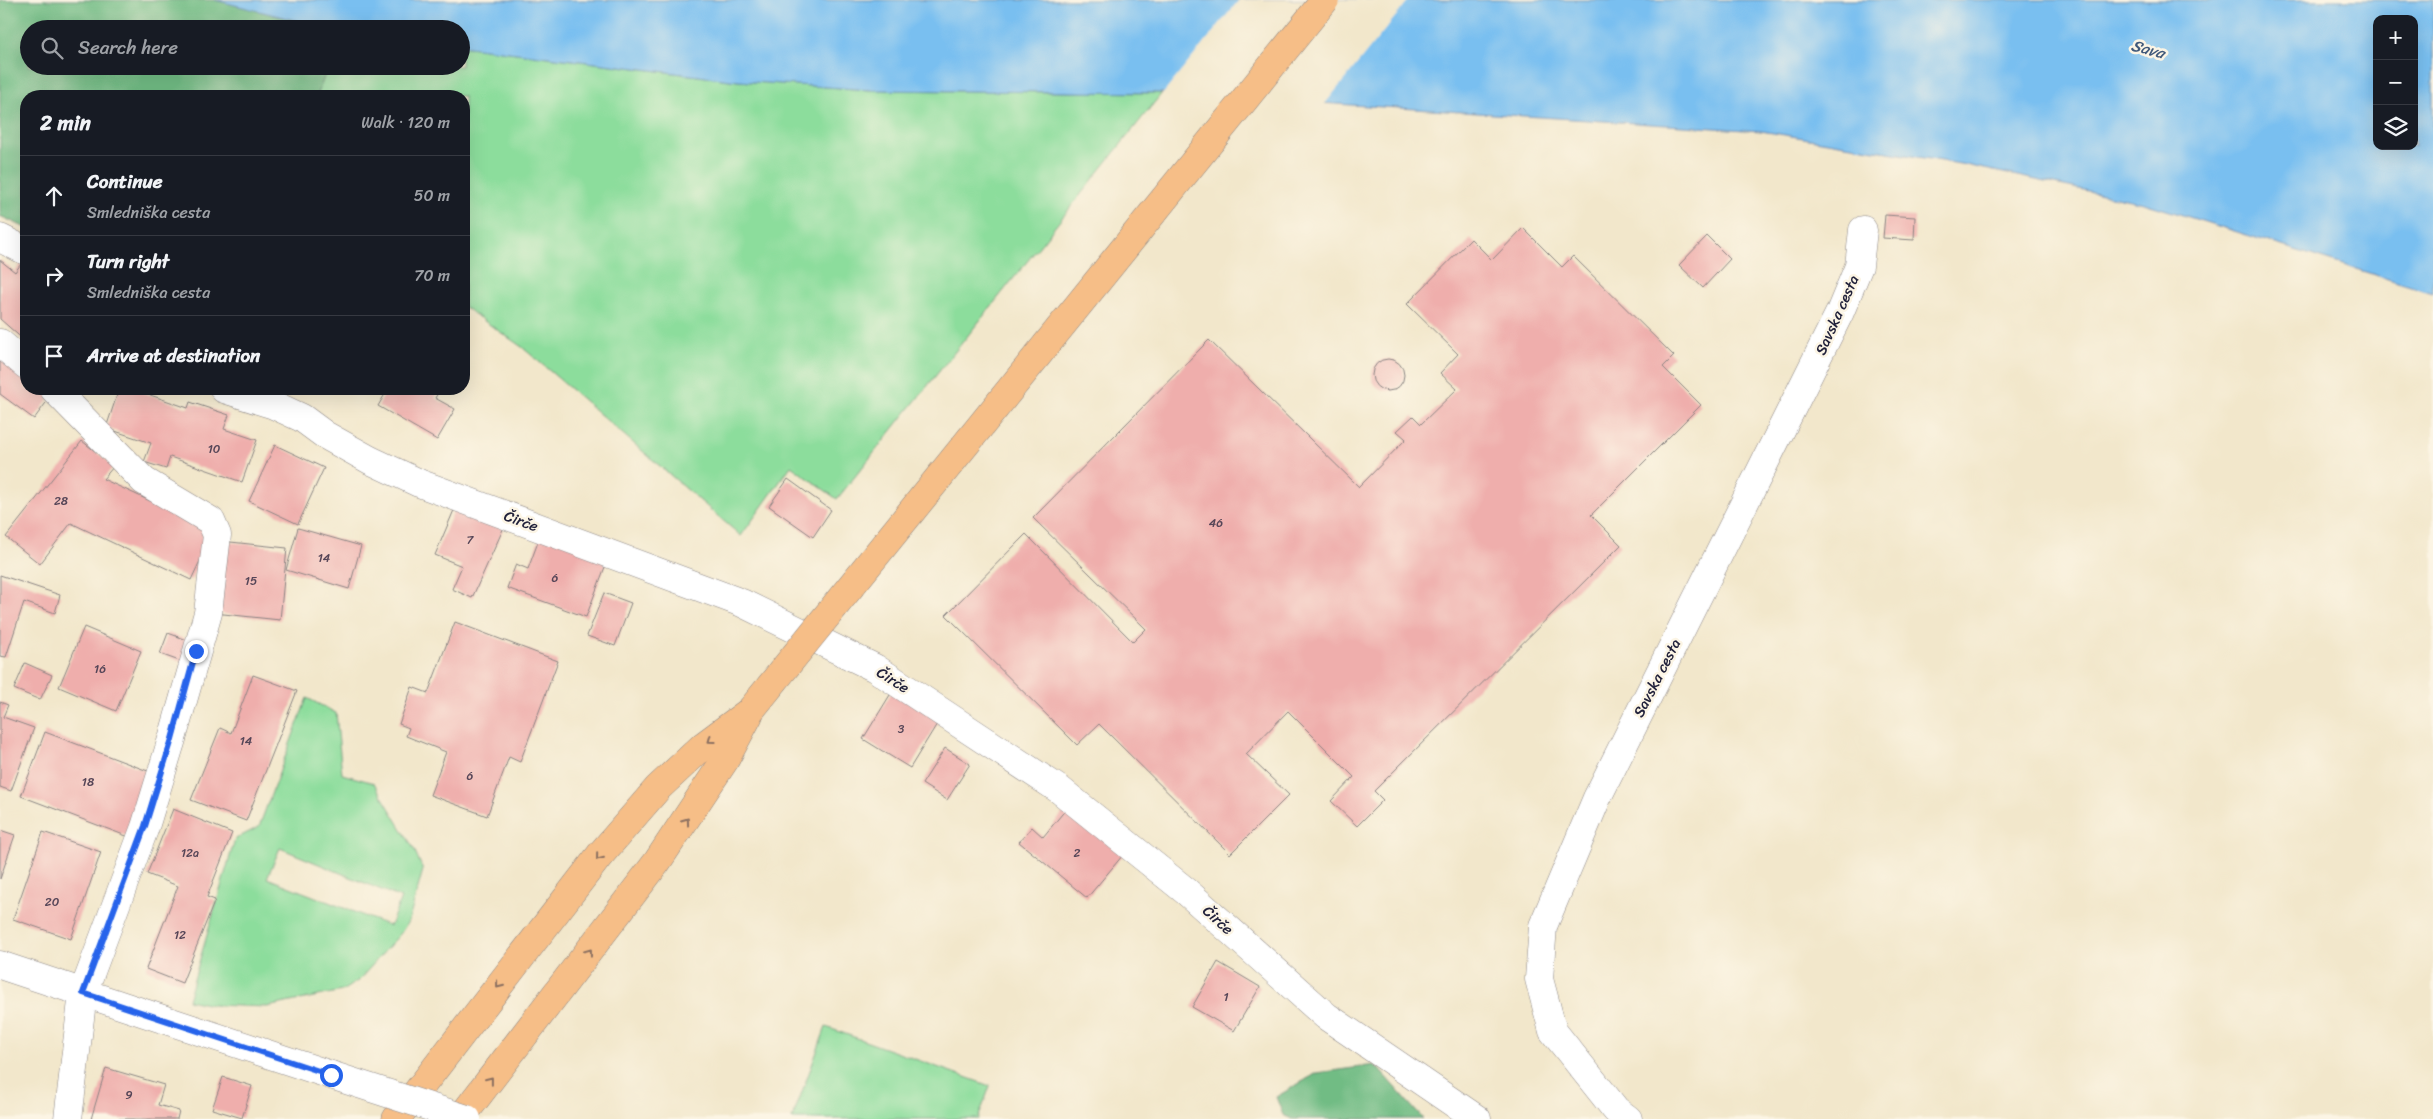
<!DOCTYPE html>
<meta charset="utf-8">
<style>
body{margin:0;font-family:Sriracha,sans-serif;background:#20242c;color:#f1f3f6}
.controls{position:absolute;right:15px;top:15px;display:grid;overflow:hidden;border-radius:10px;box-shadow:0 5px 20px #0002}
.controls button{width:45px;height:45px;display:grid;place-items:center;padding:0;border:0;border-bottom:1px solid #363941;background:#171b24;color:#f1f3f6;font:25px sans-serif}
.stop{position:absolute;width:15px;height:15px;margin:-11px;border:4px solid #2563eb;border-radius:50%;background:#fff}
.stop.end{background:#2563eb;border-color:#fff;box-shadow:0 1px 5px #0008}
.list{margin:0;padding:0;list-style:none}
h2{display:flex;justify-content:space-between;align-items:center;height:65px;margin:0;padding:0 20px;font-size:21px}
h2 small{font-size:16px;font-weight:400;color:#9ea1a6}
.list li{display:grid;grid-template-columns:32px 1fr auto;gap:15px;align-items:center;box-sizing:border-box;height:80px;padding:0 20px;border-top:1px solid #363941}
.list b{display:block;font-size:19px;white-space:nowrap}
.list p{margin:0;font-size:16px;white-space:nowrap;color:#9ea1a6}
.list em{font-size:16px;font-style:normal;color:#9ea1a6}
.icon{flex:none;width:28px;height:28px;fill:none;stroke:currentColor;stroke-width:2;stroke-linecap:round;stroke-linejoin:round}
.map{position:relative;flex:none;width:2433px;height:1119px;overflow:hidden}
.search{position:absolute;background:#171b24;box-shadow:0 5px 20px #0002;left:20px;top:20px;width:450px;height:55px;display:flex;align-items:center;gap:12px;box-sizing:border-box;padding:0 18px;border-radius:28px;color:#9ea1a6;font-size:19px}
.panel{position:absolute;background:#171b24;box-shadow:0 5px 20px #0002;left:20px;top:90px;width:450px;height:305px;border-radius:20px}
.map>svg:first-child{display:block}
.green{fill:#8cdd9c;stroke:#57806c;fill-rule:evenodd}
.forest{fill:#71bc84;stroke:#4a6f60}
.water{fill:#79bff0;stroke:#4e7096;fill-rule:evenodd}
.pier{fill:#f2e7cb}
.building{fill:#efaeac}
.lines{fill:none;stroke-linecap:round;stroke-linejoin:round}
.minor-casing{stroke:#8a8483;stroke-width:29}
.primary-casing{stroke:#8a8483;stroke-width:29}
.minor{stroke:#fff;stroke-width:28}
.primary{stroke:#f6be87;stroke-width:28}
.minor-bridge-casing{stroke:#8a8483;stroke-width:29;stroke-linecap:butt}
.primary-bridge-casing{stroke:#8a8483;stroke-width:29;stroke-linecap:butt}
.minor-bridge{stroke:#fff;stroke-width:28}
.primary-bridge{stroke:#f6be87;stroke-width:28}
.oneway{stroke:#8c7061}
.route{stroke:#2563eb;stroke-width:6}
.labels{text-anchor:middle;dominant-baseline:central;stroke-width:5;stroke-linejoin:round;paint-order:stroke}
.number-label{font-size:12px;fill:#554557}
.street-label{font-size:15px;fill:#22223b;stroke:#fcf5e5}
.water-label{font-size:16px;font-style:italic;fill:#40597a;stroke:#fcf5e5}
</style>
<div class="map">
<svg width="2433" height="1119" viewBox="0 0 2433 1119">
<rect width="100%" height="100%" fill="#fcf5e5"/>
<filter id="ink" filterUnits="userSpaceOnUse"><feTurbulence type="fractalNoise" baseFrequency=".02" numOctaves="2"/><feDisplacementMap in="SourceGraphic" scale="10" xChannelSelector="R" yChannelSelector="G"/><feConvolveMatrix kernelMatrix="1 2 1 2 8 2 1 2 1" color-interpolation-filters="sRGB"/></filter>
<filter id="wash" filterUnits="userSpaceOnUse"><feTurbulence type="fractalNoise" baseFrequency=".0096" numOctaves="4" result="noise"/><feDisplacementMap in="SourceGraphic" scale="20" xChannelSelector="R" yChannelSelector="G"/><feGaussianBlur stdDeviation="1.12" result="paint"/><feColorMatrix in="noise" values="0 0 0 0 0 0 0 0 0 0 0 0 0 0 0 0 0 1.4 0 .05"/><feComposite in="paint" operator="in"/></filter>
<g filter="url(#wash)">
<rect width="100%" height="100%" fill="#f2e7cb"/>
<g class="green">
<polygon points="461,46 738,81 870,90 1162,93 837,499 791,466 741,536 522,347 464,307 464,96 317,96 328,66 461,66"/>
<path d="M307,698L336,713L342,774L374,783L414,849L423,870L409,920L401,933L359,980L342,991L267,1007L212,1005L188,1000L235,839L259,827ZM280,848L401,898L390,926L267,878Z"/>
<polygon points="826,1027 990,1086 978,1119 792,1119"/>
</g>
<g class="forest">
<polygon points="0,0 215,0 330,29 29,29 29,66 328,66 317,96 26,96 26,228 0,216"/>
<polygon points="1375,1065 1423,1119 1292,1119 1283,1115 1276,1097 1317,1073"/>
</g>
<path class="water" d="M215,0H2433V293L2144,203L1966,165L1761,131L1162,93L870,90L738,81L461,46V29H330ZM2377,19H2414V146H2377Z"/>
<polygon class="pier" points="1239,0 1409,0 1324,105 1162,95"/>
<g id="blocks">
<g class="building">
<polygon points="1885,215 1915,217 1914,240 1883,238"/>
<polygon points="1523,228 1562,267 1573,256 1674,356 1663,367 1701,405 1591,515 1621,545 1374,791 1383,800 1357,826 1331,801 1354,777 1288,711 1246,754 1289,795 1230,854 1099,724 1077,745 946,615 1026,534 1133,642 1146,629 1033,518 1209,340 1359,487 1406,439 1397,431 1413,416 1421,424 1457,389 1440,373 1458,354 1407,304 1471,239 1492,260"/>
<polygon points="1707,236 1730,259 1703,288 1679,265"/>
<polygon points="0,260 15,272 24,260 26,262 26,342 0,319"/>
<polygon points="0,355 26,372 26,389 49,389 54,392 34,419 0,394"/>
<circle cx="1388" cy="375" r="16"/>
<polygon points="119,389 133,389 188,408 190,402 229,415 224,429 257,440 242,482 170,457 166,469 144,462 151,443 106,428"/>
<polygon points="388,389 435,389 439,391 435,398 455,409 437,440 378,406"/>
<polygon points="82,441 114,466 103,479 214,531 191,580 71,523 40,564 6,537"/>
<polygon points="275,445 324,468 298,524 249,501"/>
<polygon points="788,479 831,510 813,537 769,506"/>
<polygon points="457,503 505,525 472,598 452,589 462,566 435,555"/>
<polygon points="298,528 361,546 349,589 286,570"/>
<polygon points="541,534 608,559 586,617 507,588 516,564 528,569"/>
<polygon points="221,541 287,548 280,620 214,613"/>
<polygon points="0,575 60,595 55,613 24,602 6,657 0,656"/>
<polygon points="604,593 631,603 615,646 587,636"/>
<polygon points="455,622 558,661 520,762 509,757 487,816 430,795 446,752 406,736 409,728 399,724 412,687 428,693"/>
<polygon points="84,627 141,651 116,711 59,687"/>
<polygon points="168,633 190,641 182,662 160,654"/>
<polygon points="25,663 52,675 40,700 14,689"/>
<polygon points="253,675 297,691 246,821 191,800 220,728 231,733"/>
<polygon points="893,690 940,719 910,768 863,739"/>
<polygon points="0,702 8,705 3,717 34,728 11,791 0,787"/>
<polygon points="45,732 153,773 129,837 21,796"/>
<polygon points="945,748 970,764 947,800 922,784"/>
<polygon points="1067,808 1123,855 1087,898 1019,842 1032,827 1043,837"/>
<polygon points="173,809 232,833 207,897 215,900 182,983 146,969 178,886 147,874"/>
<polygon points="0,830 15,835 0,879"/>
<polygon points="43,832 101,852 71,939 13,919"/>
<polygon points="1218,962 1260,987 1234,1031 1192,1007"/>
<polygon points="106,1068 164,1085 158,1105 179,1111 177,1119 91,1119"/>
<polygon points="223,1077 252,1086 242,1118 212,1109"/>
</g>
</g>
</g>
<g filter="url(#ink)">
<use href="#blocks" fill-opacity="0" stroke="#8a8483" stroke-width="1"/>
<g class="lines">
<g class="minor-casing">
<g id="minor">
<polyline points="0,238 26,251"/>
<polyline points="0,343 26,365"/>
<polyline points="54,389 144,481 211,521 217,535 208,613 172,739 145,827 83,993 68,1119"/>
<polyline points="224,389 274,405 302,418 325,435 370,460 419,483 742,603 875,668 1060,790 1187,892 1326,1016 1477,1119"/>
<polyline points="0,965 331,1075"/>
<polyline points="1628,1119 1616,1110 1553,1031 1539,979 1543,926 1597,798 1840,312 1859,266 1863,230"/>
</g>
</g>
<g class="primary-casing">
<g id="primary">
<polyline points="396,1119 600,855 658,788 703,746 750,711"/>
<polyline points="460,1119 657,862 725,760 749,715"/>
</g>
</g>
<use href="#minor" class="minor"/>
<use href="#primary" class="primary"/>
<g class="minor-bridge-casing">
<polyline id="minor-bridge" points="331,1075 467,1119"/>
</g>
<g class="primary-bridge-casing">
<polyline id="primary-bridge" points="750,711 1325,0"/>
</g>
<use href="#minor-bridge" class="minor-bridge"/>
<use href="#primary-bridge" class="primary-bridge"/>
</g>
<defs><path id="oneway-chevron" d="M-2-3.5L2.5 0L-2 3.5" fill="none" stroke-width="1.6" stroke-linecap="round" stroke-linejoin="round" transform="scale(1.25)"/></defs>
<g class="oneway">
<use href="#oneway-chevron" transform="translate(711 740) rotate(144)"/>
<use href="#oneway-chevron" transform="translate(686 821) rotate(-54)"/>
<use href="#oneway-chevron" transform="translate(599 857) rotate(129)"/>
<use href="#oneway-chevron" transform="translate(589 952) rotate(-53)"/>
<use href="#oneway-chevron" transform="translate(499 985) rotate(128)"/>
<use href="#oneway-chevron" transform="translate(490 1080) rotate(-52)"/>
</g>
</g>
<g class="lines" filter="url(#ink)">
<polyline class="route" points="196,651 172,739 145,826 83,993 331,1075"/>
</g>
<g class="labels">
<g class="number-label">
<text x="214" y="449">10</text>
<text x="61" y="501">28</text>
<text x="1216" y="523">46</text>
<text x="470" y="540">7</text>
<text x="324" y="558">14</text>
<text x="555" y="578">6</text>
<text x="251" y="581">15</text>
<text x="100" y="669">16</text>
<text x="901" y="729">3</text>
<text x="246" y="741">14</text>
<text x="470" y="776">6</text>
<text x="88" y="782">18</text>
<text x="190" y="853">12a</text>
<text x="1077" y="853">2</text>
<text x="52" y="902">20</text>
<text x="180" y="935">12</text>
<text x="1226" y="997">1</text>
<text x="129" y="1095">9</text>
</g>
<g class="street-label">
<text transform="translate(1837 315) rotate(-66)">Savska cesta</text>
<text transform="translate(521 521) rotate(20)">Čirče</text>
<text transform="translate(1657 678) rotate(-63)">Savska cesta</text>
<text transform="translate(893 680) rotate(32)">Čirče</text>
<text transform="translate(1218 920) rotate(42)">Čirče</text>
</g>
<g class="water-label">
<text transform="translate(2148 49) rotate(15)">Sava</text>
</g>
</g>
</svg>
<div class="controls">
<button>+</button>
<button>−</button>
<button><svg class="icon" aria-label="layers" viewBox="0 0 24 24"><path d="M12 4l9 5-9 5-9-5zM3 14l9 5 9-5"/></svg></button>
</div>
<div class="stop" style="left:331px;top:1075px"></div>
<div class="stop end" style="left:196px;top:651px"></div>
<div class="search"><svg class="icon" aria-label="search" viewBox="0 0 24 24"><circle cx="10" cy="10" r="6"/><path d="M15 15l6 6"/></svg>Search here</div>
<section class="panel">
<h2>2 min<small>Walk · 120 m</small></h2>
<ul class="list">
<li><svg class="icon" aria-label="ahead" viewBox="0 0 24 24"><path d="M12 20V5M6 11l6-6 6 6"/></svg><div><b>Continue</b><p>Smledniška cesta</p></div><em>50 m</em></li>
<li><svg class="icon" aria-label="right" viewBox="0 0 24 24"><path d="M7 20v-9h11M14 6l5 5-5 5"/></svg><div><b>Turn right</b><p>Smledniška cesta</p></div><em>70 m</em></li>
<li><svg class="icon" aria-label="arrive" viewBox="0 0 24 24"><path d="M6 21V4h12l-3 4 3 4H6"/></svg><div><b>Arrive at destination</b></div></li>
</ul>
</section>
</div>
